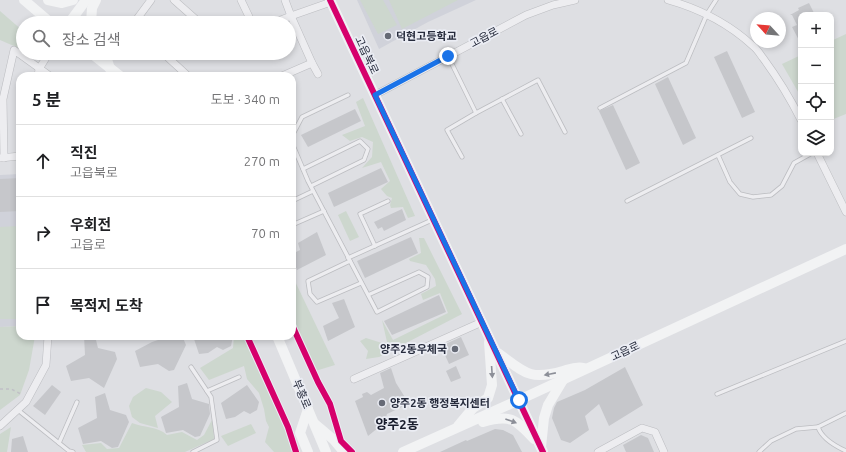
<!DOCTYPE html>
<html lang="ko">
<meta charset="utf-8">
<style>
body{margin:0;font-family:Ubuntu,"Noto Sans KR",sans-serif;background:#f2f2f2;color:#202124}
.controls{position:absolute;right:12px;top:12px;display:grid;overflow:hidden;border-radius:8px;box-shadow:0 2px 6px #0003}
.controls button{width:36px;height:36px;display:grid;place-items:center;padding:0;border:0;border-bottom:1px solid #e0e0e0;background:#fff;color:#202124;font:20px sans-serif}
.compass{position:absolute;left:750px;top:12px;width:36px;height:36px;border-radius:50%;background:#fff;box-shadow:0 2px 6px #0003;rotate:296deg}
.stop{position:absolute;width:12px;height:12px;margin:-9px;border:3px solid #1a73e8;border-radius:50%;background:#fff}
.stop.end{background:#1a73e8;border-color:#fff;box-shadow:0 1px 4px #0008}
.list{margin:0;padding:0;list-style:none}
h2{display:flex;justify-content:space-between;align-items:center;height:52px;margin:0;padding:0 16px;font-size:17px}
h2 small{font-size:13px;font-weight:400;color:#757577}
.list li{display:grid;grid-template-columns:26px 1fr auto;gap:12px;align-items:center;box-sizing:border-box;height:72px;padding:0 16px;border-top:1px solid #e0e0e0}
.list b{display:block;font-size:15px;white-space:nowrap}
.list p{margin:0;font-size:13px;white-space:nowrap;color:#757577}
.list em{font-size:13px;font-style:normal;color:#757577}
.icon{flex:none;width:22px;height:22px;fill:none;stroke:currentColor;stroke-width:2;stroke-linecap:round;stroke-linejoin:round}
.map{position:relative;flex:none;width:846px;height:452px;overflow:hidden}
.search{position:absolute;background:#fff;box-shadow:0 2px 6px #0003;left:16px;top:16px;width:280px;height:44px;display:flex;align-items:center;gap:10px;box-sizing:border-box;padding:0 14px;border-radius:22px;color:#757577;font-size:15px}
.panel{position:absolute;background:#fff;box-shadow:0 2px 6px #0003;left:16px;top:72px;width:280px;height:268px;border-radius:12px}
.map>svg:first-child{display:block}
.built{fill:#d0d2da}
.green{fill:#cdd7ce}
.building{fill:#c6c7cb}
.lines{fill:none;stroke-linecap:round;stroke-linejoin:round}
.lane-casing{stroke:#bcbdc1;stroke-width:5}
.street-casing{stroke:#bcbdc1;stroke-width:8}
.path{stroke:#c0c0c6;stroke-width:1.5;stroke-dasharray:3 3;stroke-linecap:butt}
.lane{stroke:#ededf0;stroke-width:3.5}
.street{stroke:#ededf0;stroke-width:7}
.secondary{stroke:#f2f3f4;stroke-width:10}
.cycleway-casing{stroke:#ebedf4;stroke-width:8}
.cycleway{stroke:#d6006c;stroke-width:6}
.oneway{fill:#8c8f98}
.route{stroke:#1a73e8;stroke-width:5}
.poi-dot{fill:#666a76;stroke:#ebedf4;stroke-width:1.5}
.labels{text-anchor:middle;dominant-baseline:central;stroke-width:3.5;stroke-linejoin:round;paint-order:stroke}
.poi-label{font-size:11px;font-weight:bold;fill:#262b3c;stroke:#ebedf4;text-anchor:start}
.street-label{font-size:11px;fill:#262b3c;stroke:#ebedf4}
.quarter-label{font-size:13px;font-weight:bold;fill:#181c2c;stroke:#ebedf4}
</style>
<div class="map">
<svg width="846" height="452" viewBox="0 0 846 452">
<rect width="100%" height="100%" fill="#dedfe3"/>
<g class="built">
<polygon points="357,0 476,0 428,22 379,49"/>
<polygon points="20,174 20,326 0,327 0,175"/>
</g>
<g class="green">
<polygon points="360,0 383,0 397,25 378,34"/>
<polygon points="389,0 458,0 402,29"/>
<polygon points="0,11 23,31 23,50 0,40"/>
<polygon points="846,34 846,114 831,120 831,41"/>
<polygon points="801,55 801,97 782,64"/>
<polygon points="363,98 415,216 408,218 403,207 391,208 390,205 392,198 387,196 381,189 390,181 381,162 362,168 372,157 373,142 362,137 350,141 342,135 365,126 356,102"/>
<polygon points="346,211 359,237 350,241 338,215"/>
<polygon points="19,226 20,319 0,319 0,227"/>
<polygon points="419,238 424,238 462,314 379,357 366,359 368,351 360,341 366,338 382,343 387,342 382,320 393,340 448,313 440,293 423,300 421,294 436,286 435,279 426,265 410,261 409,259 421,253"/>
<polygon points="292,275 335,365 312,372 292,328"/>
<polygon points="20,326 20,336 35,336 29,370 20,395 0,410 0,327"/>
<polygon points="234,336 245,336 281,412 293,452 274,452 265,442 269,427 266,421 264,409 259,393 247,379 244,366 209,380 200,368 233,348"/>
<polygon points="146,388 161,392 172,402 155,416 158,428 140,423 132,417 129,406 133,397"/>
<path d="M213,418L214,439L185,452H86L82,445L101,443L107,449L119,448L132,423C144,428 157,426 167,435L182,432L197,440L204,435Z"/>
<polygon points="251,424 256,433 228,446 221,436"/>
<polygon points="11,427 7,452 0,452 0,434"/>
</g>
<g class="building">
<polygon points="809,3 815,15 801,15 801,44 792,27 797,25 792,15 790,15 799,10 798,8"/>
<polygon points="727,51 755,112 742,118 714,57"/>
<polygon points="668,77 696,138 683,145 655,84"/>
<polygon points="613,105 640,163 626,170 599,111"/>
<polygon points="355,109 361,121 308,147 301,135"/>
<polygon points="381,168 388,182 334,207 328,193"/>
<polygon points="20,178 20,211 0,212 0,179"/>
<polygon points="402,209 406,220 384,231 382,227 378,229 374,222"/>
<polygon points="317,232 326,255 297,270 292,258 292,254 300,250 298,243"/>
<polygon points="411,237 418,253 365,278 357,261"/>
<polygon points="439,295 446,312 392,335 384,321"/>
<polygon points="344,299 355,327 328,341 323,326 339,318 332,303"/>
<polygon points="84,336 95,336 98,348 115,352 117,359 104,388 89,378 71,381 66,366 85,355"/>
<polygon points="159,336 176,336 183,338 186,345 174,370 169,371 158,364 140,367 135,351 152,342 161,339"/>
<polygon points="199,336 233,336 231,346 223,350 217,347 208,353 199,354 194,339"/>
<polygon points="461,337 469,355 449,364 441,346"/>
<polygon points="456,366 461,378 451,382 446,371"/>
<polygon points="625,367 643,405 609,426 599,404 585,416 589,430 570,443 561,440 552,418 554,408 557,402 585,390"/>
<polygon points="391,368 396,383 406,399 408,404 387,414 384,423 368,436 355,401 363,397 362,394 367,392 371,395 384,388 380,373"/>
<polygon points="187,383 192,399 209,404 210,414 200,436 195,437 183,430 166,433 161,417 179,407 178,386"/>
<polygon points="52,385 61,392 45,415 33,406"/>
<polygon points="247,385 259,402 257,410 250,414 244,411 235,417 226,419 221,403"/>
<polygon points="105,393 110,410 126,415 129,422 118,447 112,448 101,441 83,444 78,428 97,418 95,397"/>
<polygon points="495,429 503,430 513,435 522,452 440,452 466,440 467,441"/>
<polygon points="641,435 648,438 654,452 626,452 623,445"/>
<polygon points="23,436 28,452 11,452 12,439"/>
</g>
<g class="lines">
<g class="lane-casing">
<g id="lane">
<polyline points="448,56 476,113 538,80 565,132"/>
<polyline points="502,99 521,134"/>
<polyline points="600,108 686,63 707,14 716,0"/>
<polyline points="292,136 302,117 348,95"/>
<polyline points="292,143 308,181 377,312 427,287 428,277 419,272 368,295"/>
<polyline points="718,155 730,182 740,194 753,197 771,195 782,186 794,163 812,153"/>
<polyline points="462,157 447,130 476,113"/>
<polyline points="303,169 360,141 368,149 364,160 311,186"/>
<polyline points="292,201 313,191"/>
<polyline points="627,201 751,138"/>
<polyline points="292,225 324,211"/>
<polyline points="375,246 360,214 388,201"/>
<polyline points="348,258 432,220"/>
<polyline points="350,261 308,281 310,294 317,302 361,283"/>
<polyline points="191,367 211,397 217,440 193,452"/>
<polyline points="207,391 239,377"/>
<polyline points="717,394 846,341"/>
<polyline points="18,410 69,451 73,452"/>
<path d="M846,413L818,427C822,439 835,446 846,451"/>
<polyline points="59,443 77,402"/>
<polyline points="759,452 771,441 796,429 818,427"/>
</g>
</g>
<g class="street-casing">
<g id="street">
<polyline points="174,0 200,23"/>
<polyline points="241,0 252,23"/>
<polyline points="285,0 291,16 331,2"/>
<path d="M668,0C700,9 728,23 753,46C757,49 760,54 763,58C777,77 790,98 801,120"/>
<polyline points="134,23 151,0"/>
<polyline points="273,23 291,16 312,63 318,74"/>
<polyline points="163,53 188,76"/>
<polyline points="38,76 39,69 49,53"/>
<polyline points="282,76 312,63"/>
<polyline points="375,95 526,15 553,5 575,0"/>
<polyline points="817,153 846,212"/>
<polyline points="0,158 20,156"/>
<polyline points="4,158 3,99 14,50 50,76"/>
<polyline points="354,379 482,322"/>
<polyline points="0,426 26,402 46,365 48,336"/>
<polyline points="598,452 642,428 655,432 664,452"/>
</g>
</g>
<g class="path">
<polyline points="63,54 63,58"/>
<polyline points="0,389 11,389 21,394"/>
</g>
<use href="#lane" class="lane"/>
<use href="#street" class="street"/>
<g class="secondary">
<polyline points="24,0 51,23"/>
<polyline points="48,0 62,3 73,0"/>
<polyline points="330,0 543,452"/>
<polyline points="69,23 86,0"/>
<polyline points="91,23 92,8 96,0"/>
<polyline points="91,53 120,76"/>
<polyline points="105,53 110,69"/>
<polyline points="277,336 326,452"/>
<path d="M498,353C524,372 529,381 563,371C570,369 576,366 584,368"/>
<polyline points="308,409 300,433 308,452"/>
<path d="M483,422C510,414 516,419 534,439"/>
<polyline points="315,424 334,440 344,452"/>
<polyline points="458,426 473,408 488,398 492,385 489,342"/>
<polyline points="541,447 544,418 548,405 563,380"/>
<polyline points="403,452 519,400 846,249"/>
</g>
<g class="cycleway-casing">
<g id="cycleway">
<polyline points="330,0 543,452"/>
<polyline points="292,325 318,382 330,404 341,441 352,452"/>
<polyline points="247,336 288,427 296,452"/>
</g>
</g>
<use href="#cycleway" class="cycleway"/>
</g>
<defs><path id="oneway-solid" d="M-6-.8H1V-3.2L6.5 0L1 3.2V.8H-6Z"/></defs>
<g class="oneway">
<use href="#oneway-solid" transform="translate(492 372) rotate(86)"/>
<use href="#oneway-solid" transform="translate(550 374) rotate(169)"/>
<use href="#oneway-solid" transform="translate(511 421) rotate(20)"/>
</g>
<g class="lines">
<polyline class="route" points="448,56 375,95 519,400"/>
</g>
<g class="poi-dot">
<circle cx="388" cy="36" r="4"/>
<circle cx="455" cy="349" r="4"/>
<circle cx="382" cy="403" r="4"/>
</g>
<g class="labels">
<g class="poi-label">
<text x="396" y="36">덕현고등학교</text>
<text x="447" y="349" text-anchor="end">양주2동우체국</text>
<text x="390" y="403">양주2동 행정복지센터</text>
</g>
<g class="street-label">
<text transform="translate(484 37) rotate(-28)">고읍로</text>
<text transform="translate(367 55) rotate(65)">고읍북로</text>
<text transform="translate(625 351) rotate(-25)">고읍로</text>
<text transform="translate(302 394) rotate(67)">부흥로</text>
</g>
<g class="quarter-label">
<text x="397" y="424">양주2동</text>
</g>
</g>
</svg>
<div class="controls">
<button>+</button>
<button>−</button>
<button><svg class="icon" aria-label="locate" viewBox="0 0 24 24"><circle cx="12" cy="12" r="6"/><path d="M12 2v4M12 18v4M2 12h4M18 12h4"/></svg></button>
<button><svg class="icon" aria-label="layers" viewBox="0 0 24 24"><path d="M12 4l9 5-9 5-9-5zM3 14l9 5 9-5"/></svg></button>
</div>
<svg class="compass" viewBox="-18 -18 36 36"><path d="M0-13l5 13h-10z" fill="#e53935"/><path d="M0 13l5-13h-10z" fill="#757577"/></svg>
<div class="stop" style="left:519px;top:400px"></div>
<div class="stop end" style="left:448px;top:56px"></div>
<div class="search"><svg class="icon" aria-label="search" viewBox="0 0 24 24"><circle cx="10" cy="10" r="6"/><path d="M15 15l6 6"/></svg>장소 검색</div>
<section class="panel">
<h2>5 분<small>도보 · 340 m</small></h2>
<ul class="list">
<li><svg class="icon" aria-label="ahead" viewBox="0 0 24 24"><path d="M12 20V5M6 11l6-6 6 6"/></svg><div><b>직진</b><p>고읍북로</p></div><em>270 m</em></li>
<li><svg class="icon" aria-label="right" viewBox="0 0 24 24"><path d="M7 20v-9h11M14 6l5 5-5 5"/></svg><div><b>우회전</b><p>고읍로</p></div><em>70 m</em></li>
<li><svg class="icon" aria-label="arrive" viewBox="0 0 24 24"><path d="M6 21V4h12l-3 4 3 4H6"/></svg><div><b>목적지 도착</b></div></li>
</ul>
</section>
</div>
